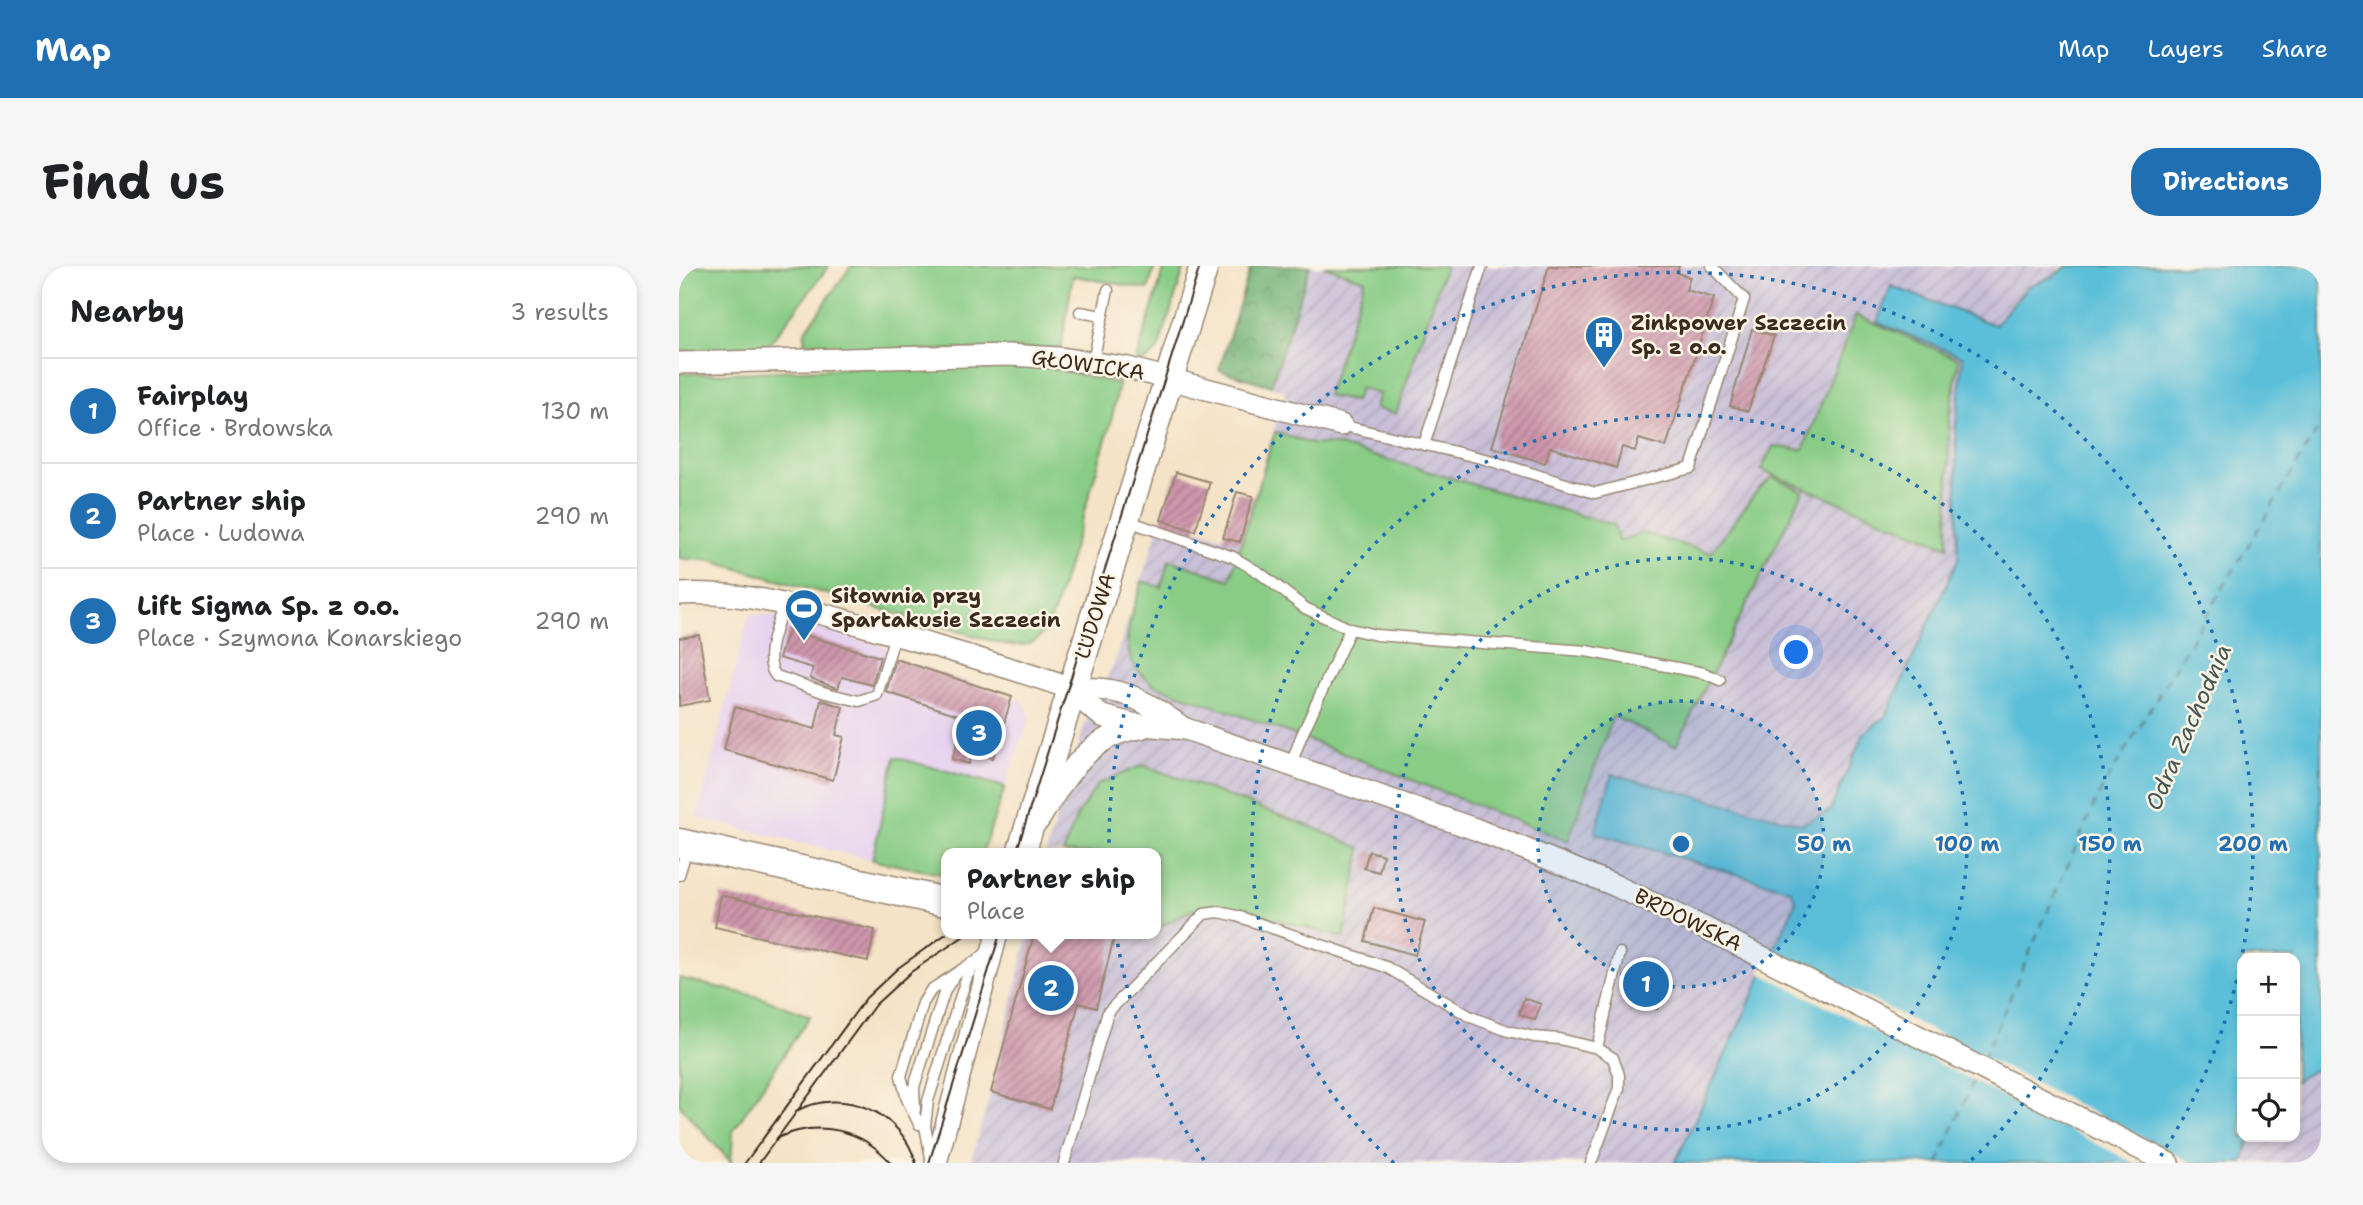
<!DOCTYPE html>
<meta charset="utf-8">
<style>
body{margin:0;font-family:"Shantell Sans",sans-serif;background:#f6f6f6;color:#202124}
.controls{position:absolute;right:21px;bottom:21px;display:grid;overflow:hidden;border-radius:14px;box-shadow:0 4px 10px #0003}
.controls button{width:63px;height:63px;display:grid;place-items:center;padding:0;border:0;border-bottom:2px solid #e0e0e0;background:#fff;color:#202124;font:35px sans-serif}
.you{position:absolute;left:1118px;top:387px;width:24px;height:24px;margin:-18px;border:5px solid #fff;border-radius:50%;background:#1a73e8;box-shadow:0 0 0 10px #1a73e833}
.badge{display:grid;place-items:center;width:46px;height:46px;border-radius:50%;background:#1f6fb2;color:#fff;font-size:23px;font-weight:700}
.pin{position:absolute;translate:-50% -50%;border:4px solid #fff;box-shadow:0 2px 7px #0006}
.popup{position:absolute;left:262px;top:582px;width:220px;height:91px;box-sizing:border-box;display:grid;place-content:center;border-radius:14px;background:#fff;filter:drop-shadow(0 2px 5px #0005);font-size:23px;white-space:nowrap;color:#757577}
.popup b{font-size:26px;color:#202124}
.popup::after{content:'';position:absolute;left:50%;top:100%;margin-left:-14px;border:14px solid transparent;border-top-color:#fff}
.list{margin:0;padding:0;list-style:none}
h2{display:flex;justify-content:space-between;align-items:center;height:91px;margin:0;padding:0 28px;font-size:30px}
h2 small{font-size:23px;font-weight:400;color:#757577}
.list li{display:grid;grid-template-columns:46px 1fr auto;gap:21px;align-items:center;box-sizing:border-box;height:105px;padding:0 28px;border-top:2px solid #e0e0e0}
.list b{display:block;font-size:26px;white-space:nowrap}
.list p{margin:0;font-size:23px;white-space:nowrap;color:#757577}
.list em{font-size:23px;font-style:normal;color:#757577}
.icon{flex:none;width:38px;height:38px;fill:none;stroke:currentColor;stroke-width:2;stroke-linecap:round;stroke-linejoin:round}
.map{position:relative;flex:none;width:1642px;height:897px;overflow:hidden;border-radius:28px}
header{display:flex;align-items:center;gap:42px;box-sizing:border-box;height:98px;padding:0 35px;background:#1f6fb2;color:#fff}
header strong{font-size:33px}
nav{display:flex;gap:38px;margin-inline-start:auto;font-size:24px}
.intro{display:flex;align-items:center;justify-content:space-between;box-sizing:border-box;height:168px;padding:0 42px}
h1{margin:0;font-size:49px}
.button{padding:18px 32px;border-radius:28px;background:#1f6fb2;color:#fff;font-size:24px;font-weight:700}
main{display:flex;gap:42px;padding:0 42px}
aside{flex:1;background:#fff;border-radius:28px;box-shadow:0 4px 10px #0003}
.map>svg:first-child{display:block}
.built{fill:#e6d2f0}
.industrial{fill:url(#industrial-furrows)}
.green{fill:#88cc86;stroke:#627b52;stroke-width:2}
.forest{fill:url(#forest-crowns);stroke:#546d48;stroke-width:2}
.water{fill:#5bbfd9;stroke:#4b747c;stroke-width:2}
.pier{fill:#f4e3c7}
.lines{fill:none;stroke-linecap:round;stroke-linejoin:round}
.ferry{stroke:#455756;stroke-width:2;stroke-dasharray:9 7;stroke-linecap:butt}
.building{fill:url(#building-hatch)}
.lane-casing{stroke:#988672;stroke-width:13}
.street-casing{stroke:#988672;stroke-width:24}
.secondary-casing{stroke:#988672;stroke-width:31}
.lane{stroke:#fff;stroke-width:10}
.street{stroke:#fff;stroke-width:21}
.secondary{stroke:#fff;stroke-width:28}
.tram{stroke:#3b2a1e;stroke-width:2}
.ring{fill:none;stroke:#1f6fb2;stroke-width:3.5;stroke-dasharray:3.5 7}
.labels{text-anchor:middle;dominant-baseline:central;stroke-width:5;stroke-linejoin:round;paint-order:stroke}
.poi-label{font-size:21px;font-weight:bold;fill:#3b2a1e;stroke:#fcf5e5;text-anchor:start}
.street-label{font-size:21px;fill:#3b2a1e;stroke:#fcf5e5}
.water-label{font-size:23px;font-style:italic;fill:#455756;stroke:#fcf5e5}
.centre{fill:#1f6fb2;stroke:#fcf5e5;stroke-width:3.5}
.ring-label{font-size:21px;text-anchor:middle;font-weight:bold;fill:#1f6fb2;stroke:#fcf5e5;stroke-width:5;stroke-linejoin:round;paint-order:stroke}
</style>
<header>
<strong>Map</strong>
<nav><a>Map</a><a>Layers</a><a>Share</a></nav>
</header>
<div class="intro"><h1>Find us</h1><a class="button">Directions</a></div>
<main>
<aside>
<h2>Nearby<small>3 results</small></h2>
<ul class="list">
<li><span class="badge">1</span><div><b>Fairplay</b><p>Office · Brdowska</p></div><em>130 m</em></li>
<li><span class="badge">2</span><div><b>Partner ship</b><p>Place · Ludowa</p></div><em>290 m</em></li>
<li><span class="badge">3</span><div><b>Lift Sigma Sp. z o.o.</b><p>Place · Szymona Konarskiego</p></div><em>290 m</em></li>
</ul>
</aside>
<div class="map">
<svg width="1642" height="897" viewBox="0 0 1642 897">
<defs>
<pattern id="industrial-furrows" width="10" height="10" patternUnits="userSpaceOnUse" patternTransform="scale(1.75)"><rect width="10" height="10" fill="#c8bfd8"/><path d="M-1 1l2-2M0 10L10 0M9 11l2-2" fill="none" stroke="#ada4b9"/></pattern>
<pattern id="forest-crowns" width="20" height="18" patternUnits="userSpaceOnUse" patternTransform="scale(1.75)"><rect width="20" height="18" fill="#6eb073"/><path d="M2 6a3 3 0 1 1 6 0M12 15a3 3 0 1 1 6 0" fill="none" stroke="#5c8f5e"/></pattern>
<pattern id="building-hatch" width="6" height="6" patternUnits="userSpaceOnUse" patternTransform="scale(1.75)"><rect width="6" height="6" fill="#cd96ac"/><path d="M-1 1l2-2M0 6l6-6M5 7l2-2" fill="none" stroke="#a87b8b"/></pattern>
</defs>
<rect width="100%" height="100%" fill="#fcf5e5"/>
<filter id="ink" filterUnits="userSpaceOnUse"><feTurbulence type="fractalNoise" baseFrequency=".0143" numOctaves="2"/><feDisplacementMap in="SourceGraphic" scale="14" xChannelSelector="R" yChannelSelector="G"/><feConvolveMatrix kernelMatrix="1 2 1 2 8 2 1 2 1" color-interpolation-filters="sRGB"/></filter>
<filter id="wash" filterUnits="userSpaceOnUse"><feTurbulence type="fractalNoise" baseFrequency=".00686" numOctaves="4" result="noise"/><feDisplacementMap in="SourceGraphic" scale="28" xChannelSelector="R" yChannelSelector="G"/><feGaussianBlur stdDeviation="1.57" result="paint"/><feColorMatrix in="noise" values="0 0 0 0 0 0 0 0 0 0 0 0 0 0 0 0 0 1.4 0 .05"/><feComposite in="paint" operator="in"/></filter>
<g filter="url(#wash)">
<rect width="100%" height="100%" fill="#f4e3c7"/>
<polygon class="built" points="70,348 104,351 208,382 206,389 343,434 351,450 326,521 216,492 193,594 18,552"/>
<g class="industrial">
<polygon points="572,0 1381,0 1366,34 1294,296 1042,897 291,897 312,826 349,668 477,668 477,587 367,587 405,461 436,395 482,254 561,276 607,125 540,104"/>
<polygon points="1642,803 1642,897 1564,897 1571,871 1616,871 1616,815 1635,804"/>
</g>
<g class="green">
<polygon points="0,0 150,0 84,86 0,85"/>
<polygon points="172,0 476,0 469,23 394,10 382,82 136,86 125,80 126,65"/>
<path d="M486,0H506L480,81C473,92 468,95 456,97Z"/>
<polygon points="645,0 766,0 717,148 696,142 700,128 681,122 676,135 648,130 686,14"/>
<polygon points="1177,49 1280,93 1270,152 1269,281 1082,204 1094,180 1124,184"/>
<path d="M263,98L363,99L440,118L432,156L375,346C362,374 356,383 324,378L32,295L0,292V107L30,108Z"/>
<path d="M596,166L633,178L657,179L935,259L939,275L964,267L1032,287L1079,223L1094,211L1124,225L997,480L934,450L889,575L622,471L475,419C470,414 462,409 458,403C438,377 455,343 463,315L482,321L490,294L551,314Z"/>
<polygon points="216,491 326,521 303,587 267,587 267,609 193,594"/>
<polygon points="464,499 635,562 682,582 665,672 537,637 513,644 477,663 477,587 384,587 398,550 419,518"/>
<polygon points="0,712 80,731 131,750 54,865 52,896 0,839"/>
</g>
<polygon class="forest" points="572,0 631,0 592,120 540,104"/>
<polygon class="water" points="1388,0 1642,0 1642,803 1635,804 1616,815 1616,692 1563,692 1563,871 1571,871 1564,897 996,897 1117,636 1112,624 916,567 933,508 1123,558 1151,545 1185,467 1207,450 1279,293 1277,160 1284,91 1198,56 1212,20 1316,59 1349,20 1375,10"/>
<polygon class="pier" points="1092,683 1513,897 1455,897 1081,707"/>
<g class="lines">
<g class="ferry">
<polyline points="1304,793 1419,530 1642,158"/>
<polyline points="1259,897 1296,811"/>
</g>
</g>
<g id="blocks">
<g class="building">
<polygon points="870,0 1000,0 998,7 1011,11 1007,24 1035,32 987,181 960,173 956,185 943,181 937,202 871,181 866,197 813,181"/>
<polygon points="1073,63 1095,70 1069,145 1051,140"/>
<polygon points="497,206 531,216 516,265 482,254"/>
<polygon points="558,226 574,230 561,276 544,272"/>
<polygon points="109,364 201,391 193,419 163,411 159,422 149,419 131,412 134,402 100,392"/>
<polygon points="20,369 31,434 0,440 0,372"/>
<polygon points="217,393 333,431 314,492 294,485 290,498 273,493 286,451 207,426"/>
<polygon points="142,434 164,441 157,469 165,471 154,514 45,484 56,441 136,463"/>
<polygon points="690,585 704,589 700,606 685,602"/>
<polygon points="42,629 196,664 189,695 36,661"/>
<polygon points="695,642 746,656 736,689 686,675"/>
<polygon points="355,668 436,668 417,742 400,737 371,843 312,826"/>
<polygon points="960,702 986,708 978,743 952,737"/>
<polygon points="845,732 862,738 856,754 840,748"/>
</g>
</g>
</g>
<g filter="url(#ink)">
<use href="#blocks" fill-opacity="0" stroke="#988672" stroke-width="2"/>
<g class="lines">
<g class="lane-casing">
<g id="lane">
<polyline points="401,46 423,50"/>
<polyline points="414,96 429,24"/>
<polyline points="662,159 806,193 916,227 1012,202 1065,33 1033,0"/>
<polyline points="745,179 803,0"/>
<polyline points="446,254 554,291 581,307 626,342 671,363 697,369 907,385 1025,407 1041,414"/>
<path d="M105,336C100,357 82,392 97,410L147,427L180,435L198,429L216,369"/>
<polyline points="612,499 622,471 671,363"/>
<polyline points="0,609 9,579"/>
<polyline points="918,782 941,687"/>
<polyline points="236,844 235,821 266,724 273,713"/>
<polyline points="240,858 228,833 222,810 244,737 252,724 293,697"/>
<polyline points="253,897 246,860 249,835 288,710 297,696 310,684"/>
<polyline points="385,897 429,746 525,648 540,646 558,650 707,701 792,751 829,765 855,771 880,773 918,782 934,792 940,809 940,822 912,897"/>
</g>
</g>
<g class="street-casing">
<g id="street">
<polyline points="0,97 330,89 380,92 449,102 662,159"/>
<path d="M0,328C76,324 142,348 214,368C274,385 334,402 393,423C445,419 465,435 506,463"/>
<polyline points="393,423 405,436 423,450 453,458 507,463 796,563 935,619 1028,663 1489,897"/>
<path d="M359,555C384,515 409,467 462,462"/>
<polyline points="257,897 318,668"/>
</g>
</g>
<g class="secondary-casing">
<g id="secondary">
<polyline points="0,577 267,636"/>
<polyline points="342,587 525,0"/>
</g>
</g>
<use href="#lane" class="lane"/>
<use href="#street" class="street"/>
<use href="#secondary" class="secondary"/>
<g class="tram">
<polyline points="337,587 521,0"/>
<path d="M117,845C164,820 223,846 237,897"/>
<path d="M98,872C139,853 183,863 212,897"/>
<polyline points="66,897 187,732 219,702 267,668"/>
<polyline points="80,897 196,739 232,706 288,668"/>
<polyline points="250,897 321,668"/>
</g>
</g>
</g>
<circle cx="1002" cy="578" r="143" fill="#1f6fb2" fill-opacity=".12"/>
<g class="ring">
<circle cx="1002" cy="578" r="143"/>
<circle cx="1002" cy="578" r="286"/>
<path d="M715 897A429 429 0 1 1 1289 897"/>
<path d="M525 894A572 572 0 1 1 1479 894"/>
</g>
<defs>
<g id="building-pin" transform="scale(2.0125)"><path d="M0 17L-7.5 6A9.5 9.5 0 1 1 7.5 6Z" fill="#1f6fb2" stroke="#fcf5e5"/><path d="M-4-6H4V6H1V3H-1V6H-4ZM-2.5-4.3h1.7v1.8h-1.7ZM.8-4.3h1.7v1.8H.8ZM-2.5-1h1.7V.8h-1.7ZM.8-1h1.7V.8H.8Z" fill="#fff"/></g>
<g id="stadium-pin" transform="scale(2.0125)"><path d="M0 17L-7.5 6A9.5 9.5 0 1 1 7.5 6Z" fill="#1f6fb2" stroke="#fcf5e5"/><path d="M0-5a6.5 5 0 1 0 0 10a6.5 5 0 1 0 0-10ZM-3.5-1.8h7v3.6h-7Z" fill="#fff"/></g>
</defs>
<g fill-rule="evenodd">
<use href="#building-pin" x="925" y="69"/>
<use href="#stadium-pin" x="125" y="342"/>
</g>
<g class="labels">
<g class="poi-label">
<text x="952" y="57">Zinkpower Szczecin<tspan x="952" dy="24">Sp. z o.o.</tspan></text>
<text x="152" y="330">Siłownia przy<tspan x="152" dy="24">Spartakusie Szczecin</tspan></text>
</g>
<g class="street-label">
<text transform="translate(409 99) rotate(8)">GŁOWICKA</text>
<text transform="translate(416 350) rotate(-72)">LUDOWA</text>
<text transform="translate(1009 654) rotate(26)">BRDOWSKA</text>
</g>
<g class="water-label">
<text transform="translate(1509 461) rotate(-66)">Odra Zachodnia</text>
</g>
</g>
<circle cx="1002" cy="578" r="10" class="centre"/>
<g class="ring-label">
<text x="1145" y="585">50 m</text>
<text x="1288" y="585">100 m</text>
<text x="1431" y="585">150 m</text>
<text x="1574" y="585">200 m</text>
</g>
</svg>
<div class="controls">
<button>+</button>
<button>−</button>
<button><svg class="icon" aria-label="locate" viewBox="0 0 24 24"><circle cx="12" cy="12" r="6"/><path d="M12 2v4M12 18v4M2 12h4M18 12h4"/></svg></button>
</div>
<div class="you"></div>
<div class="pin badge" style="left:967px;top:718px">1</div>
<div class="pin badge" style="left:372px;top:722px">2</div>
<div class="popup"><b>Partner ship</b>Place</div>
<div class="pin badge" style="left:300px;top:467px">3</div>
</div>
</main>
